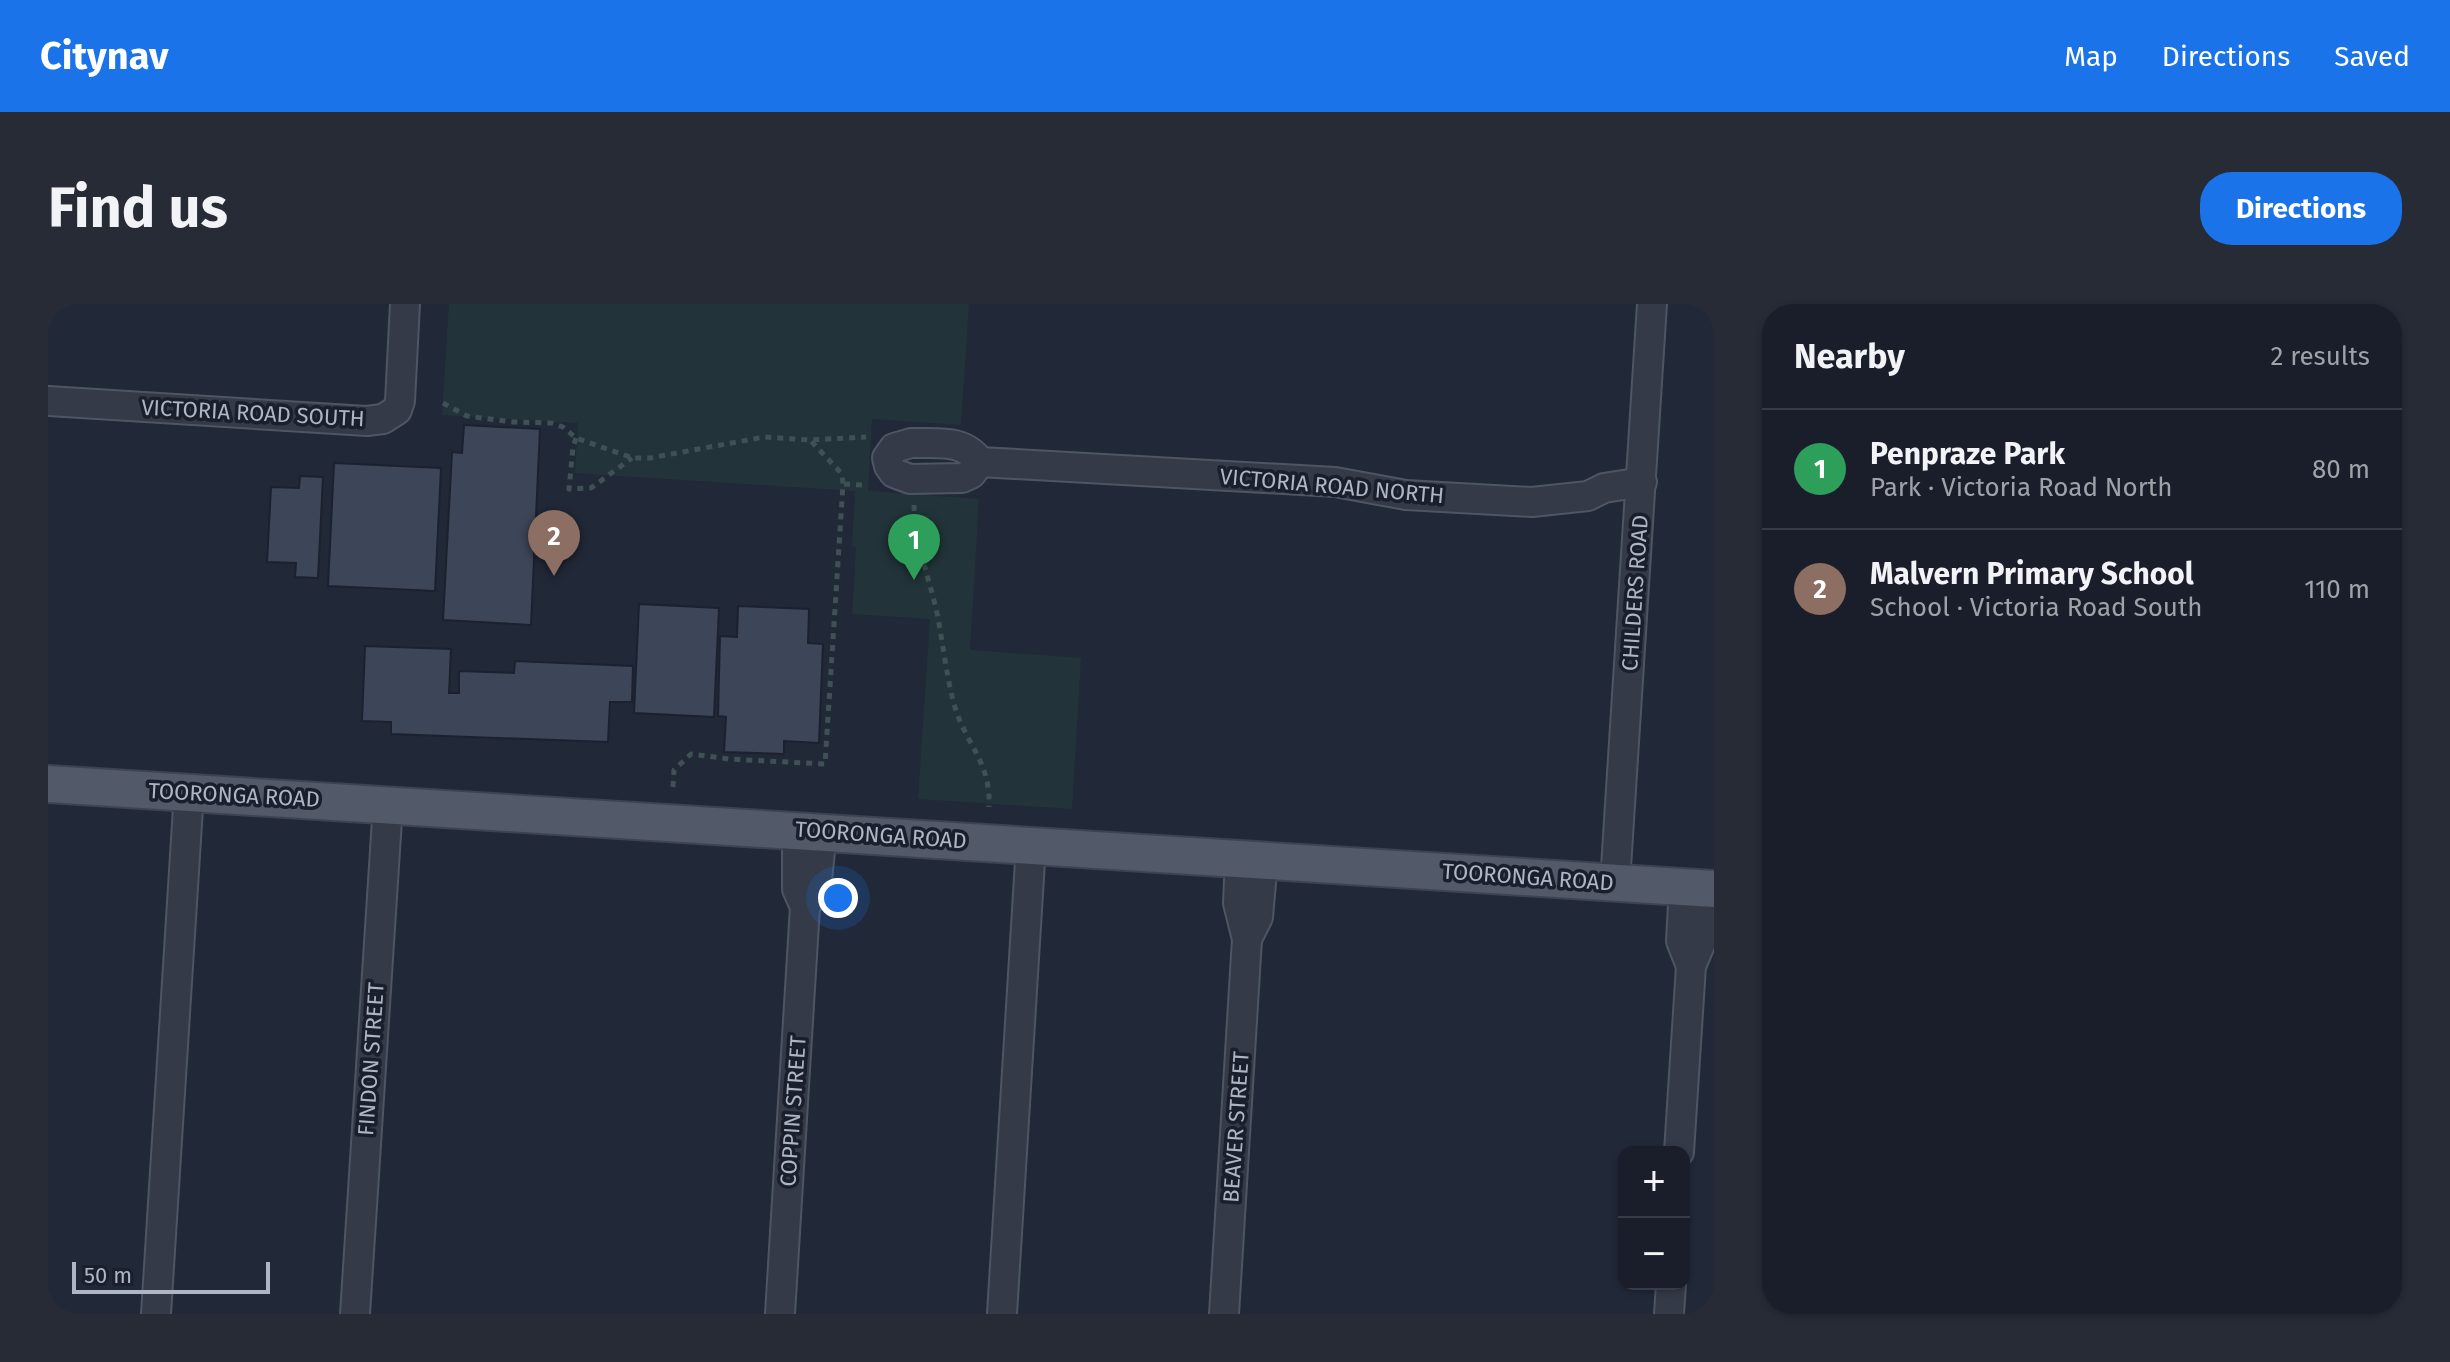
<!DOCTYPE html>
<meta charset="utf-8">
<style>
body{margin:0;font-family:"Fira Sans",sans-serif;background:#262b36;color:#f1f3f6}
.controls{position:absolute;right:24px;bottom:24px;display:grid;overflow:hidden;border-radius:16px;box-shadow:0 2px 6px #0004}
.controls button{width:72px;height:72px;display:grid;place-items:center;padding:0;border:0;border-bottom:2px solid #373c47;background:#191e2a;color:#f1f3f6;font:40px sans-serif}
.scale{position:absolute;left:24px;bottom:20px;width:198px;box-sizing:border-box;padding-left:8px;border:4px solid #aeb5c5;border-top:0;font-size:22px;line-height:28px;white-space:nowrap;color:#aeb5c5;-webkit-text-stroke:6px #1a1f2d;paint-order:stroke}
.you{position:absolute;left:790px;top:594px;width:28px;height:28px;margin:-20px;border:6px solid #fff;border-radius:50%;background:#1a73e8;box-shadow:0 0 0 12px #1a73e833}
.badge{display:grid;place-items:center;width:52px;height:52px;border-radius:50%;background:#1a73e8;color:#fff;font-size:26px;font-weight:700}
.pin{position:absolute;translate:-50% -66px;filter:drop-shadow(0 2px 4px #0008)}
.pin::after{content:'';position:absolute;top:42px;width:28px;height:24px;background:inherit;clip-path:polygon(0 0,100% 0,50% 100%)}
.list{margin:0;padding:0;list-style:none}
h2{display:flex;justify-content:space-between;align-items:center;height:104px;margin:0;padding:0 32px;font-size:34px}
h2 small{font-size:26px;font-weight:400;color:#9fa2a8}
.list li{display:grid;grid-template-columns:52px 1fr auto;gap:24px;align-items:center;box-sizing:border-box;height:120px;padding:0 32px;border-top:2px solid #373c47}
.list b{display:block;font-size:30px;white-space:nowrap}
.list p{margin:0;font-size:26px;white-space:nowrap;color:#9fa2a8}
.list em{font-size:26px;font-style:normal;color:#9fa2a8}
.map{position:relative;flex:none;width:1666px;height:1010px;overflow:hidden;border-radius:32px}
header{display:flex;align-items:center;gap:48px;box-sizing:border-box;height:112px;padding:0 40px;background:#1a73e8;color:#fff}
header strong{font-size:38px}
nav{display:flex;gap:44px;margin-inline-start:auto;font-size:28px}
.intro{display:flex;align-items:center;justify-content:space-between;box-sizing:border-box;height:192px;padding:0 48px}
h1{margin:0;font-size:56px}
.button{padding:20px 36px;border-radius:32px;background:#1a73e8;color:#fff;font-size:28px;font-weight:700}
main{display:flex;gap:48px;padding:0 48px}
aside{flex:1;background:#191e2a;border-radius:32px;box-shadow:0 2px 6px #0004}
.map>svg:first-child{display:block}
.green{fill:#223439}
.building{fill:#3d4558;stroke:#1c212f;stroke-width:2}
.lines{fill:none;stroke-linecap:round;stroke-linejoin:round}
.minor-casing{stroke:#4e5563;stroke-width:32}
.major-casing{stroke:#3d4352;stroke-width:40}
.path{stroke:#405156;stroke-width:5;stroke-dasharray:6 6;stroke-linecap:butt}
.minor{stroke:#343a48;stroke-width:28}
.major{stroke:#525968;stroke-width:36}
.labels{text-anchor:middle;dominant-baseline:central;stroke-width:7;stroke-linejoin:round;paint-order:stroke}
.street-label{font-size:22px;fill:#aeb5c5;stroke:#1a1f2d}
</style>
<header>
<strong>Citynav</strong>
<nav><a>Map</a><a>Directions</a><a>Saved</a></nav>
</header>
<div class="intro"><h1>Find us</h1><a class="button">Directions</a></div>
<main>
<div class="map">
<svg width="1666" height="1010" viewBox="0 0 1666 1010">
<rect width="100%" height="100%" fill="#212838"/>
<polygon class="green" points="401,0 921,0 913,121 824,115 820,187 931,195 922,346 1033,354 1024,505 870,495 882,315 804,310 808,243 804,242 807,187 527,169 530,119 394,111"/>
<g class="building">
<polygon points="416,121 492,125 483,321 395,316 404,148 414,149"/>
<polygon points="286,159 393,164 387,287 280,282"/>
<polygon points="252,172 275,173 270,274 247,273 248,259 219,258 223,183 251,184"/>
<polygon points="591,300 671,304 666,413 586,409"/>
<polygon points="690,302 761,305 760,339 775,340 771,439 736,437 736,450 676,448 678,413 670,412 672,332 689,333"/>
<polygon points="317,342 403,345 401,389 411,389 411,367 466,369 467,357 585,362 584,398 562,398 560,438 343,430 343,418 314,417"/>
</g>
<g class="lines">
<g class="minor-casing">
<g id="minor">
<polyline points="0,97 319,117 335,115 349,106 352,97 357,0"/>
<path d="M863,139C889,140 915,134 932,158L923,170L914,174L862,175L846,169L841,162L839,154L846,144Z"/>
<polyline points="932,158 1287,178 1358,191 1484,198 1540,192 1556,184 1594,178"/>
<polyline points="749,526 749,585 757,603"/>
<polyline points="1567,579 1604,0"/>
<polyline points="1636,583 1633,637 1643,662"/>
<polyline points="1199,635 1210,613 1215,556"/>
<polyline points="1631,848 1643,662 1654,636 1658,584"/>
<polyline points="108,1010 141,488"/>
<polyline points="307,1010 340,500"/>
<polyline points="732,1010 757,603 768,585 774,528"/>
<polyline points="954,1010 983,541"/>
<polyline points="1176,1010 1199,635 1190,599 1192,555"/>
<polyline points="1621,1010 1623,980"/>
</g>
</g>
<g class="major-casing">
<polyline id="major" points="0,480 1666,585"/>
</g>
<g class="path">
<polyline points="395,99 419,112 465,118 503,119 515,123 528,134 585,154 602,154 716,133 762,136 818,133"/>
<polyline points="528,134 525,143 521,185 543,184 584,154"/>
<polyline points="796,180 815,181"/>
<path d="M866,201C867,239 881,273 889,309C895,339 898,370 906,400C917,440 943,457 941,503"/>
<polyline points="625,483 626,466 643,450 681,455 777,460 795,180 794,170 762,136"/>
</g>
<use href="#minor" class="minor"/>
<use href="#major" class="major"/>
</g>
<g class="labels">
<g class="street-label">
<text transform="translate(205 109) rotate(3)">VICTORIA ROAD SOUTH</text>
<text transform="translate(1284 182) rotate(5)">VICTORIA ROAD NORTH</text>
<text transform="translate(1587 289) rotate(-86)">CHILDERS ROAD</text>
<text transform="translate(186 491) rotate(3)">TOORONGA ROAD</text>
<text transform="translate(833 531) rotate(4)">TOORONGA ROAD</text>
<text transform="translate(1480 573) rotate(4)">TOORONGA ROAD</text>
<text transform="translate(323 755) rotate(-86)">FINDON STREET</text>
<text transform="translate(745 807) rotate(-86)">COPPIN STREET</text>
<text transform="translate(1188 823) rotate(-86)">BEAVER STREET</text>
</g>
</g>
</svg>
<div class="controls">
<button>+</button>
<button>−</button>
</div>
<div class="scale">50 m</div>
<div class="you"></div>
<div class="pin badge" style="left:866px;top:276px;background:#2e9e5b">1</div>
<div class="pin badge" style="left:506px;top:272px;background:#8d6e63">2</div>
</div>
<aside>
<h2>Nearby<small>2 results</small></h2>
<ul class="list">
<li><span class="badge" style="background:#2e9e5b">1</span><div><b>Penpraze Park</b><p>Park · Victoria Road North</p></div><em>80 m</em></li>
<li><span class="badge" style="background:#8d6e63">2</span><div><b>Malvern Primary School</b><p>School · Victoria Road South</p></div><em>110 m</em></li>
</ul>
</aside>
</main>
